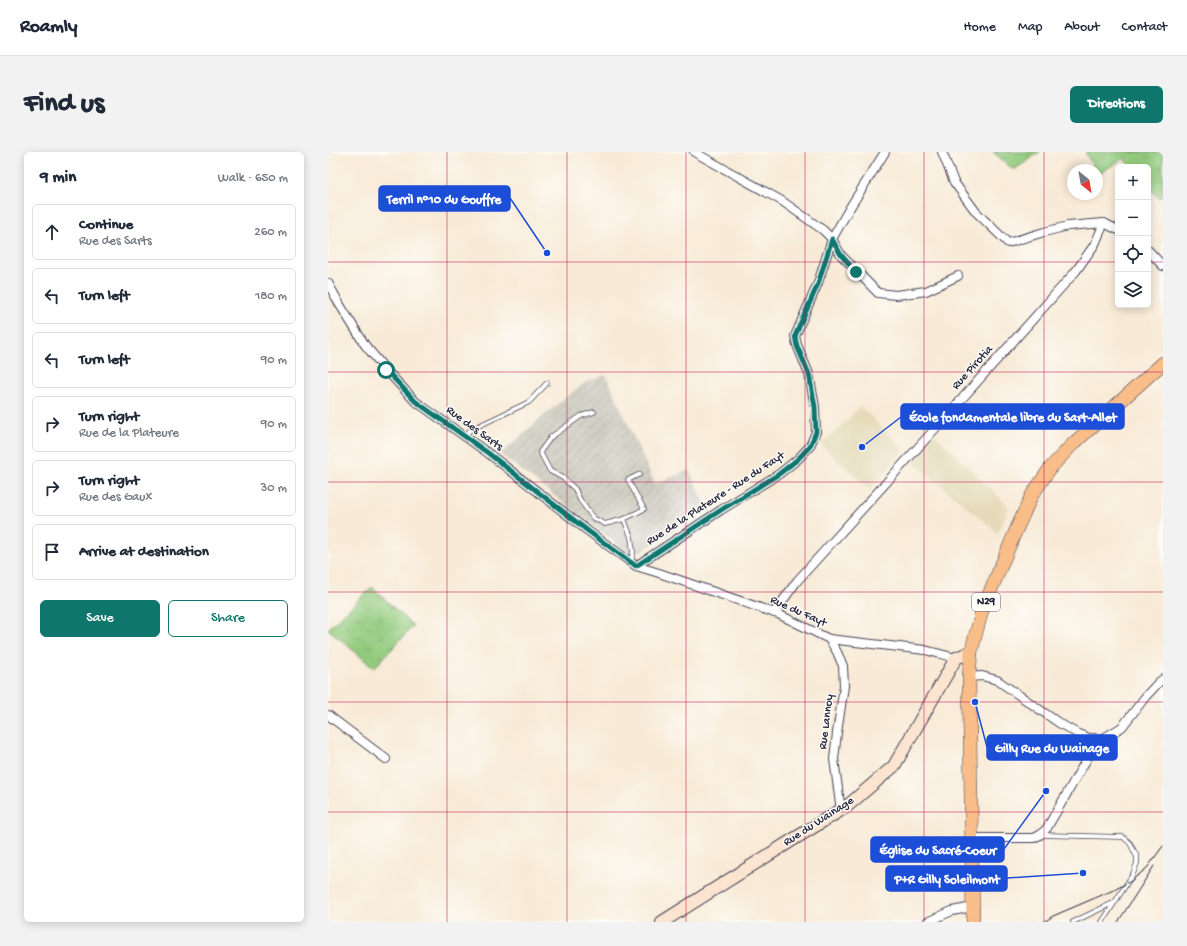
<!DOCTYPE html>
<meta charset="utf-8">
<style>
body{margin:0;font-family:"Gochi Hand",sans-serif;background:#f2f2f3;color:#1f2937}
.controls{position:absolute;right:12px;top:12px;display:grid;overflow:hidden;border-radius:6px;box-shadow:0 2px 10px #0003}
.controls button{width:36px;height:36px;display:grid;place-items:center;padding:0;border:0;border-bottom:1px solid #e0e1e3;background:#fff;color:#1f2937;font:20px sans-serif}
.compass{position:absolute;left:739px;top:12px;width:36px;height:36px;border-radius:50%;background:#fff;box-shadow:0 2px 10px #0003;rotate:149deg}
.stop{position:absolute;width:12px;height:12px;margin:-9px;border:3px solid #0f766e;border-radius:50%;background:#fff}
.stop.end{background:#0f766e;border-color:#fff;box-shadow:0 1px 4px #0008}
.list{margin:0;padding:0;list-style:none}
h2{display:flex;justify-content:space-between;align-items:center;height:52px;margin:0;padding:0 16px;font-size:17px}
h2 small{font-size:13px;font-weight:400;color:#747a83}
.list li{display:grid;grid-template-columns:26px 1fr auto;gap:12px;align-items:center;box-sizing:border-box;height:56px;margin:0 8px 8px;padding:0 8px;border:1px solid #e0e1e3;border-radius:6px}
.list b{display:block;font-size:15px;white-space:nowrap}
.list p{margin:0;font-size:13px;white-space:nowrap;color:#747a83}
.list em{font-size:13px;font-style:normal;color:#747a83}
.actions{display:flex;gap:8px;padding:12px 16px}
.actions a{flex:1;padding:9px 0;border:1px solid #0f766e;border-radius:6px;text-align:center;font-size:14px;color:#0f766e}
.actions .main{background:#0f766e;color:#fff}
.icon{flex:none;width:22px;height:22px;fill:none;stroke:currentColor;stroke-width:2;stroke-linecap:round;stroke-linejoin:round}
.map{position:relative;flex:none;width:835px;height:770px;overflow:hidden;border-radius:6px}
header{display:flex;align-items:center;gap:24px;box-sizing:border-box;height:56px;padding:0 20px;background:#fff;border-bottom:1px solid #e0e1e3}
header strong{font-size:19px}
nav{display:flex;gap:22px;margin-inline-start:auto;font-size:14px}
.intro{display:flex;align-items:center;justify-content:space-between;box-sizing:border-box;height:96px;padding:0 24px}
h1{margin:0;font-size:28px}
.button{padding:10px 18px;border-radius:6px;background:#0f766e;color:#fff;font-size:14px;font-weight:700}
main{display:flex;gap:24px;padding:0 24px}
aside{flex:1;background:#fff;border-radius:6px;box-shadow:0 2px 10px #0003}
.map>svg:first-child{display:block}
.built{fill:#e5dbba}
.industrial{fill:url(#industrial-furrows)}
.grass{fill:url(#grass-tufts);stroke:#5a765c}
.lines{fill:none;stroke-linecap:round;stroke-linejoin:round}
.lane-casing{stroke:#424052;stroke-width:5.5}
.street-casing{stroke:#424052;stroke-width:10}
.secondary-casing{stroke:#424052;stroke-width:14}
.primary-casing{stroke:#424052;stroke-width:14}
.lane{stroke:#fff;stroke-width:4}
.street{stroke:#fff;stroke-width:8}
.secondary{stroke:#fce5d0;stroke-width:12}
.primary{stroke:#f8bd89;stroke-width:13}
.tram{stroke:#22223b;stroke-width:1}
.route{stroke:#0f766e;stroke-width:5}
.grid{fill:none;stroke:#c2185b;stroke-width:1;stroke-opacity:0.55}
.labels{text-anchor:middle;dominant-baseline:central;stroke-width:3;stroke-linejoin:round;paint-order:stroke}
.shield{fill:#fdfcf7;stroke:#646373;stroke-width:1}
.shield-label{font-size:11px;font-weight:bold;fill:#22223b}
.street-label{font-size:12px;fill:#22223b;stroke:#fdfcf7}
.leader{fill:none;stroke:#1d4ed8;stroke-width:1.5}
.callout-dot{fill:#1d4ed8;stroke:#fdfcf7;stroke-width:1.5}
.callout{fill:#1d4ed8;stroke:#1d4ed8;stroke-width:1.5}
.callout-label{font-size:13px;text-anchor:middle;font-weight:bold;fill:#fff}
</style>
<header>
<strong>Roamly</strong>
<nav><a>Home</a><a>Map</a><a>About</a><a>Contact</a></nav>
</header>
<div class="intro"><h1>Find us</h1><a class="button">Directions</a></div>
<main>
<aside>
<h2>9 min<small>Walk · 650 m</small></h2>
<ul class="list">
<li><svg class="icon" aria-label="ahead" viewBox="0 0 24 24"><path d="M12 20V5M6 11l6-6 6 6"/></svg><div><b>Continue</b><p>Rue des Sarts</p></div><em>260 m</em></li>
<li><svg class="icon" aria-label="left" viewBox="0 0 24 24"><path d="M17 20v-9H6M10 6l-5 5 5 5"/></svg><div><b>Turn left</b></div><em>180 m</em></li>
<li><svg class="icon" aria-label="left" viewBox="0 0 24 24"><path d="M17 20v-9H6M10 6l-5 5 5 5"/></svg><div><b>Turn left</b></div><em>90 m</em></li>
<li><svg class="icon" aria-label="right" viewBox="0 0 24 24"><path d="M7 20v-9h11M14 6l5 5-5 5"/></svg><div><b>Turn right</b><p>Rue de la Plateure</p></div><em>90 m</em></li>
<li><svg class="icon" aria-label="right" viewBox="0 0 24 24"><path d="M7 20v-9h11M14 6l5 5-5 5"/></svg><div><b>Turn right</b><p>Rue des Gaux</p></div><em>30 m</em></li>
<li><svg class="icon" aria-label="arrive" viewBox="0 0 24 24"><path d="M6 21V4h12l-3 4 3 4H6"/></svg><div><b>Arrive at destination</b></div></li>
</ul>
<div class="actions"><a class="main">Save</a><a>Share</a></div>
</aside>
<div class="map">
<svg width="835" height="770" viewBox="0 0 835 770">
<defs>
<pattern id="industrial-furrows" width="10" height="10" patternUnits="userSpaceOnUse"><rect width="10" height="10" fill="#c7c5b8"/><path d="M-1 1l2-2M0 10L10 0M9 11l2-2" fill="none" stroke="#aba99f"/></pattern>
<pattern id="grass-tufts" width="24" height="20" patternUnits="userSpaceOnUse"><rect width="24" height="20" fill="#92ca7d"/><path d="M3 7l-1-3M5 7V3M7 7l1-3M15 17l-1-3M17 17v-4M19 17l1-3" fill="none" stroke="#7ead6d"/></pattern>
</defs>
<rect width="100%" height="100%" fill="#fdfcf7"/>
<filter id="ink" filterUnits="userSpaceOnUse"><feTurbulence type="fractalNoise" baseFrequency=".025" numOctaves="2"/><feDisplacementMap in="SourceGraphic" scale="8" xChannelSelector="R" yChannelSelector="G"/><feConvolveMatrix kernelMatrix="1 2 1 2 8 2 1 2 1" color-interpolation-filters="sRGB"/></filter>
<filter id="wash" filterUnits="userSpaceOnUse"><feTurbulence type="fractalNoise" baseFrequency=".012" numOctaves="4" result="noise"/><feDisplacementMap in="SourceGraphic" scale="16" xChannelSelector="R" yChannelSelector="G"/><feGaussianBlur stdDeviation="0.9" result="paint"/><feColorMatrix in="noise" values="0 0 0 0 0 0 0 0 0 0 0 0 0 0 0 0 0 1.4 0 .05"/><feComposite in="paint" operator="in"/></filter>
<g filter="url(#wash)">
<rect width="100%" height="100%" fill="#f8ead6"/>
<g class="built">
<polygon points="532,254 576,298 542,338 492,292 513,275"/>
<polygon points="606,282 681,355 670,381 587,312 586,303"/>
</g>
<polygon class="industrial" points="278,223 327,332 361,318 380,357 313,400 300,400 172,302 233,249 258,230"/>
<g class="grass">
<polygon points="665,0 712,0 686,18"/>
<polygon points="757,0 835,0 835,44 831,46 820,34 820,15 803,15 795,6 770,23 769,18 767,18"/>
<polygon points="44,435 85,474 46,516 0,477"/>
</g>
</g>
<g filter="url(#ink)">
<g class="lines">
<g class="lane-casing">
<g id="lane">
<polyline points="266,260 253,264 223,285 212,300 222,319 235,326 247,337 252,348 265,366 277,372 296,367"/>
<polyline points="137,284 142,278 201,250 219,231"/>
<polyline points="303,410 305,400 303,385 296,367 316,357 300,328 312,322"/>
<polyline points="713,683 795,685 802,691 809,705 809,711 805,722 774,770"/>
<polyline points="745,770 785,751"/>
</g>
</g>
<g class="street-casing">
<g id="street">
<polyline points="366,0 454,49 495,78 504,87 513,103 550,141 568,143 598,139 630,124"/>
<polyline points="614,0 626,30 648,60 680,91 716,80 740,74 776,71 790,78"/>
<polyline points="820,98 835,114"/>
<polyline points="0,131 12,153 37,193 58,218 87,249 160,301 260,379 308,414 331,421 450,462 501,487 597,498 628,506"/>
<polyline points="308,414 393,358 451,322 470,307 482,294 488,280 487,255 481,222 469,193 467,184 490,131 504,87 521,57 557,0"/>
<polyline points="446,461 469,429 615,268 748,119 767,92 776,71"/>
<polyline points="501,487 509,500 515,514 516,534 509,581 506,607 513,659"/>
<polyline points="641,525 654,524 669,528 731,571 750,582 761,586 774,587 794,575 818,544 831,530 835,527"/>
<polyline points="0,563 58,607"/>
<polyline points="644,686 706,686 712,683 719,676 764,598 766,586"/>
<polyline points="599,770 624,759 645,755"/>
</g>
</g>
<g class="secondary-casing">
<polyline id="secondary" points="334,770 466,687 518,655 566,614 628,506 643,500"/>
</g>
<g class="primary-casing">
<polyline id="primary" points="645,770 641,525 643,500 654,459 689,376 704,343 723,315 745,292 835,211"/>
</g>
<use href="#lane" class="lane"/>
<use href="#street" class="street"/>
<use href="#secondary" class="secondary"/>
<use href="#primary" class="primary"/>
<g class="tram">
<polyline points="716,770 725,764 788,737 803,729 819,716 835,694"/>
<polyline points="790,770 826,714"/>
</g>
</g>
</g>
<g class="lines" filter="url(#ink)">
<polyline class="route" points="58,218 87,249 160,301 260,379 308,414 393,358 451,322 470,307 482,294 488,280 487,255 481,222 469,194 467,184 490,132 504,87 513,103 528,120"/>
</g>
<path class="grid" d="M119,0V770M239,0V770M358,0V770M477,0V770M596,0V770M716,0V770M0,110H790M820,110H835M0,220H835M0,330H835M0,440H835M0,550H835M0,660H835"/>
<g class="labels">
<rect class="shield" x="644" y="441" width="28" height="18" rx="3"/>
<g class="shield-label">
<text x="658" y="450">N29</text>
</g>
<g class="street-label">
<text transform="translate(645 216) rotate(-48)">Rue Pirotia</text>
<text transform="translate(146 277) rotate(36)">Rue des Sarts</text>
<text transform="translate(388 347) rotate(-33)">Rue de la Plateure - Rue du Fayt</text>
<text transform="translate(470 460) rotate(24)">Rue du Fayt</text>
<text transform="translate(499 570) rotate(-83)">Rue Lannoy</text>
<text transform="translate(491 670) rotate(-33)">Rue du Wainage</text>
</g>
</g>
<path class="leader" d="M219 101L182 46M534 295L573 265M647 550L659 595M718 639L676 697M755 721L679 726"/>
<g class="callout-dot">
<circle cx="219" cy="101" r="4"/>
<circle cx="534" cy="295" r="4"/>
<circle cx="647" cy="550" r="4"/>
<circle cx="718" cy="639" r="4"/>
<circle cx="755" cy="721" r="4"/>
</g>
<g class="callout">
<rect x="51" y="34" width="131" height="25" rx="4"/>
<rect x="573" y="252" width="223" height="25" rx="4"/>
<rect x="659" y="583" width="130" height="25" rx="4"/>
<rect x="543" y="685" width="133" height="25" rx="4"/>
<rect x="558" y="714" width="121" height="25" rx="4"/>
</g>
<g class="callout-label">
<text x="116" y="51">Terril n°10 du Gouffre</text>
<text x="685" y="269">École fondamentale libre du Sart-Allet</text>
<text x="724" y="600">Gilly Rue du Wainage</text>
<text x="610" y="702">Église du Sacré-Coeur</text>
<text x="619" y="731">P+R Gilly Soleilmont</text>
</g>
</svg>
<div class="controls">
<button>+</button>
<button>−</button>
<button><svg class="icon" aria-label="locate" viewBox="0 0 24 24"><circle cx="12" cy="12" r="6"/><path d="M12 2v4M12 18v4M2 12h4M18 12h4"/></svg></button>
<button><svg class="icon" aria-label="layers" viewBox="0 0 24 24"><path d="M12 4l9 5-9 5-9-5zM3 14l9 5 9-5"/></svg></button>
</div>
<svg class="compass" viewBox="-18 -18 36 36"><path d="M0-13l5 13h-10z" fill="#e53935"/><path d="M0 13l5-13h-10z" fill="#747a83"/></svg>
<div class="stop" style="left:58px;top:218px"></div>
<div class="stop end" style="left:528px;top:120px"></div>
</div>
</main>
